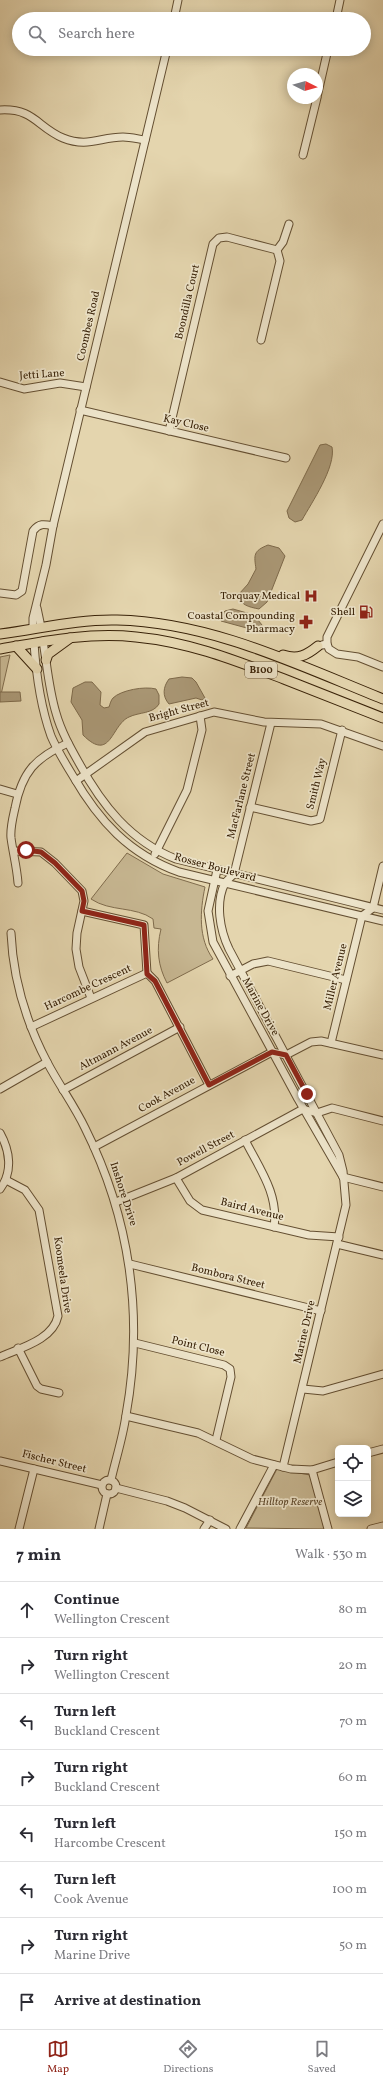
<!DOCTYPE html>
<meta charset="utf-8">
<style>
body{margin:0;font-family:Vollkorn,serif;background:#f2f2f3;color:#2b2b33}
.controls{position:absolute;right:12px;bottom:12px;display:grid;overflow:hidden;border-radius:6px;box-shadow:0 2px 10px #0003}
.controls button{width:36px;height:36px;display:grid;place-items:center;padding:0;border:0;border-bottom:1px solid #e1e1e2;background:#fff;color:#2b2b33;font:20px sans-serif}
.compass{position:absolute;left:287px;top:68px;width:36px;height:36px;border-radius:50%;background:#fff;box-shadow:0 2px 10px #0003;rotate:95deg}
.stop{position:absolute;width:12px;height:12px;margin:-9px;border:3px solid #8f2418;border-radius:50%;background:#fff}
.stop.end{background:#8f2418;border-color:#fff;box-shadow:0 1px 4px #0008}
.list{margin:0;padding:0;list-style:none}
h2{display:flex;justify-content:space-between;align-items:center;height:52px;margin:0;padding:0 16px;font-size:17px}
h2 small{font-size:13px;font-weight:400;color:#7c7c81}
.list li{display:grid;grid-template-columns:26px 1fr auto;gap:12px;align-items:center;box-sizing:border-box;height:56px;padding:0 16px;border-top:1px solid #e1e1e2}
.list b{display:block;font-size:15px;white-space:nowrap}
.list p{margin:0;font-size:13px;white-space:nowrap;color:#7c7c81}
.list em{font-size:13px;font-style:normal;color:#7c7c81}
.icon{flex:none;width:22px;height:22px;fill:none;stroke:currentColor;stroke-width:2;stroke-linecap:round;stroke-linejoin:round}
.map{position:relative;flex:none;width:383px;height:1529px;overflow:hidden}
.search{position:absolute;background:#fff;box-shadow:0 2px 10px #0003;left:12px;right:12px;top:12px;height:44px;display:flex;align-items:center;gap:10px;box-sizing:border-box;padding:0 14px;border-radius:22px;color:#7c7c81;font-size:15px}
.sheet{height:500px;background:#fff}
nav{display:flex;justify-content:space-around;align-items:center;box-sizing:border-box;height:56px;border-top:1px solid #e1e1e2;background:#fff;font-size:11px;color:#7c7c81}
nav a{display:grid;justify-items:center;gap:2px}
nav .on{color:#8f2418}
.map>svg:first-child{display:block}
.green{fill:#c7b792;stroke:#806c4d}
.water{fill:#aa9876;stroke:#7d694a}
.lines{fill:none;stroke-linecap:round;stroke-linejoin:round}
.minor-casing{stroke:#644f32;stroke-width:9}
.major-casing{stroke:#392208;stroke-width:11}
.minor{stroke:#ede4ca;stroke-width:7}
.major{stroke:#e4d5ae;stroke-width:9}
.route{stroke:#8f2418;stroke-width:5}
.labels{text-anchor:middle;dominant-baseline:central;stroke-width:3.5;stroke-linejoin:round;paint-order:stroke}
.shield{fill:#ede4ca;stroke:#6f5c42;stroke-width:1}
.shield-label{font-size:10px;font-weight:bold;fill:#392208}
.street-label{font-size:11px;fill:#392208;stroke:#ede4ca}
.poi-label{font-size:11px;fill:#392208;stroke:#ede4ca;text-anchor:end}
.park-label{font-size:11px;font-style:italic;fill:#5c472a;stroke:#ede4ca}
</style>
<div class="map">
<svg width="383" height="1529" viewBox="0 0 383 1529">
<rect width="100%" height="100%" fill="#e4d5ae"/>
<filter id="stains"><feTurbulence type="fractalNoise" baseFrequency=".005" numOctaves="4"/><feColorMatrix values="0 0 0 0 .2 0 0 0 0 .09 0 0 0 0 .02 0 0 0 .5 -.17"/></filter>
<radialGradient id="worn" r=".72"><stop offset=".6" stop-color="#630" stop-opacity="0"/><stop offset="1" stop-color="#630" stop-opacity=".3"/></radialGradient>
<g class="green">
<polygon points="10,655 0,699 0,657"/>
<path d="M127,853L163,874L205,887C200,911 198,938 213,959L167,983C158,966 156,949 161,929L154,928L153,919C135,906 110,912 91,899Z"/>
<polygon points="277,1469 310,1475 325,1529 246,1528"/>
</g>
<g class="water">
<path d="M326,444L332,447C336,467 312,502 302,520L295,522L289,518L287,511L320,445Z"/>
<path d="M268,545L279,548L285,556L267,602L259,609C249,607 239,605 239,594L248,584L256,569C254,555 253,551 268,545Z"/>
<polygon points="233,609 254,615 262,625 260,629 254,630 221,621 220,616 225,611"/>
<path d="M182,677L192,678L196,682L205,698L202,700L196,698L169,704C162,696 163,687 169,679Z"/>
<path d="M85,682H92L101,692L100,705L104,708L109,707C110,704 111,700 113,698C121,690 145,686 156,689L159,695V704C153,714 139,712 129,717C111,725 111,763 83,735L82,720L71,702L73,688Z"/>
<polygon points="0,692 20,692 21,701 0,702"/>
</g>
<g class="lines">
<g class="minor-casing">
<g id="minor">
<polyline points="174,19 178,0"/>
<polyline points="336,19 340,0"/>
<polyline points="317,97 328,49"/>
<path d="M0,110C34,108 37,127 63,138C88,148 100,137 123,137C130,137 138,139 145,140"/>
<polyline points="303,155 317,98"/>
<polyline points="261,340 280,261 277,250 283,242 289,224"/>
<polyline points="0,382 24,389 60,383 86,387"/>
<polyline points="80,410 286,458"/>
<polyline points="169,431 213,244 219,238 227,237 277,250"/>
<path d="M0,593L16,595L22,591L33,531C39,523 44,524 53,526"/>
<polyline points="37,608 41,627"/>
<polyline points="33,629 33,618 46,565 53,526 167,49"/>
<path d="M43,641C47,665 49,690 56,713C61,731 70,747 79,763C102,805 130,841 176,859L383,910"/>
<path d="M34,643C36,673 41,708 51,736C57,750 65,763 73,776C99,821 129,854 179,872L383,921"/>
<polyline points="327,644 327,637 383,524"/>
<polyline points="322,645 327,644 329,649 337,654 358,657 383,667"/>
<path d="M271,723L234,874C231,877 227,880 225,883C215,903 220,930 229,949L339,1155L343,1171L346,1205L283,1467"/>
<polyline points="76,781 145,732 214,712 264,722 321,724 383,746"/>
<polyline points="0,789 17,794"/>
<polyline points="250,807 311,821 320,819 342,730"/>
<polyline points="14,851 41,852 55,863 82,891 84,901 77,933 76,949 79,967 91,998"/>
<polyline points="155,854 187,790 202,730 200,716"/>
<polyline points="217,870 208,911 213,942 298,1099 343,1177"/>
<path d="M18,883C17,868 13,853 11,838C10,828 13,817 15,808C22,772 35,758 68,743"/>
<polyline points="82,911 144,925 147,973"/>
<path d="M11,933C13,978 26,1022 47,1062C59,1085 74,1105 85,1128C130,1218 144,1316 126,1415C123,1437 116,1458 111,1480"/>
<polyline points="230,976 253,964 268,961 346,980"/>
<polyline points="31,1027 147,973 155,981 209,1085"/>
<polyline points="331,1043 362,916 373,908 383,866"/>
<polyline points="0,1089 47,1062"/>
<polyline points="63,1090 180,1027"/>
<path d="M0,1133C10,1151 13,1172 0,1189"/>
<path d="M245,1140C259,1168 279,1194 274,1227"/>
<polyline points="94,1147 272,1052 286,1055 311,1042 321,1041 383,1055"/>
<polyline points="343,1177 383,1187"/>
<polyline points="176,1178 190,1201 202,1210 309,1235 339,1237"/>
<polyline points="116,1202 176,1178 303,1109 317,1113 332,1108 383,1121"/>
<polyline points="337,1244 383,1255"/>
<polyline points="130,1264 321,1311"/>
<polyline points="135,1343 224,1365 230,1369 231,1377 216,1440"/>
<polyline points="18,1348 37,1386 41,1389 59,1393"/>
<path d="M0,1357C20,1348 53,1340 58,1316L39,1210L25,1190L6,1180"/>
<polyline points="303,1389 323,1391 383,1374"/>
<polyline points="126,1416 198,1433 252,1459 291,1469 312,1470 338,1462"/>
<polyline points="368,1453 383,1449"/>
<polyline points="0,1461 102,1485"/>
<polyline points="312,1470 328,1529"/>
<circle cx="109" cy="1487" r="7"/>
<polyline points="116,1488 167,1501 185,1508 226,1529"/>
<polyline points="19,1529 34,1469"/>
<polyline points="99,1529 107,1494"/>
<polyline points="204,1529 210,1520"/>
<polyline points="240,1529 274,1465"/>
<polyline points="371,1529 383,1526"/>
</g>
</g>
<g class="major-casing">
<g id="major">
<path d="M0,634C39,629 78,619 117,620C211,622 298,665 383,699"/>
<polyline points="16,646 37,669"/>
<path d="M0,649C45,641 90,632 136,637C189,642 234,660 284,679C317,692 350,705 383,718"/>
<path d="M283,655C298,660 307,655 318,646"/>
<polyline points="46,660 48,654 70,638"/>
</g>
</g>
<use href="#minor" class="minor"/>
<use href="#major" class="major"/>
</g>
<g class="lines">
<polyline class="route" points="26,850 41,852 55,863 82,891 84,901 82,911 144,925 147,974 155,981 209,1085 272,1052 286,1055 307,1094"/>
</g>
<defs>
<g id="hospital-bare" transform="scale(1.08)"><path d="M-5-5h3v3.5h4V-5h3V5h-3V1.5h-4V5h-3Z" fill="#8f2418" stroke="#ede4ca" stroke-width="2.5" paint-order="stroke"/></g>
<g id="fuel-bare" transform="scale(1.08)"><path d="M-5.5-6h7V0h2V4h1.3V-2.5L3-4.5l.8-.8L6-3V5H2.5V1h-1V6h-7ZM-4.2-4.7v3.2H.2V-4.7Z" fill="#8f2418" stroke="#ede4ca" stroke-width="2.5" paint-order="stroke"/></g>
<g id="pharmacy-bare" transform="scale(1.08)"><path d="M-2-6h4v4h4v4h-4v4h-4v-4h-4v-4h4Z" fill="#8f2418" stroke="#ede4ca" stroke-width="2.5" paint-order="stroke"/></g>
</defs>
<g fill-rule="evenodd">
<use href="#hospital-bare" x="311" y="596"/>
<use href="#fuel-bare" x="366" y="612"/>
<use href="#pharmacy-bare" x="306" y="622"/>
</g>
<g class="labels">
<rect class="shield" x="245" y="662" width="32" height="16" rx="3"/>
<g class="shield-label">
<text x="261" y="670">B100</text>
</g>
<g class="street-label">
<text transform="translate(188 302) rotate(-77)">Boondilla Court</text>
<text transform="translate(89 326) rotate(-77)">Coombes Road</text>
<text transform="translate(42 375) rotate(-4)">Jetti Lane</text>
<text transform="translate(186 424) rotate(13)">Kay Close</text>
<text transform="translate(179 711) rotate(-15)">Bright Street</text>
<text transform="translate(317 784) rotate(-76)">Smith Way</text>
<text transform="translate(242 796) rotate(-76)">MacFarlane Street</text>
<text transform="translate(215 868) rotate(15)">Rosser Boulevard</text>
<text transform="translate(336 977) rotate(-76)">Miller Avenue</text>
<text transform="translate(88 988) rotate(-25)">Harcombe Crescent</text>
<text transform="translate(260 1007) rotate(61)">Marine Drive</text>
<text transform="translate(116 1049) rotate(-28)">Altmann Avenue</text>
<text transform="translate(167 1095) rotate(-29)">Cook Avenue</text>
<text transform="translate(206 1149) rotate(-28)">Powell Street</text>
<text transform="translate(123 1194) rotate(72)">Inshore Drive</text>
<text transform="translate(252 1210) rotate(14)">Baird Avenue</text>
<text transform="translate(62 1275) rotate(82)">Koomeela Drive</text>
<text transform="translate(228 1277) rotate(14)">Bombora Street</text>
<text transform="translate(305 1332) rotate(-77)">Marine Drive</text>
<text transform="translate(198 1347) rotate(14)">Point Close</text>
<text transform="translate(54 1462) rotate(14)">Fischer Street</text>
</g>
<g class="poi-label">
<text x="300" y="596">Torquay Medical</text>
<text x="355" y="612">Shell</text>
<text x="295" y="616">Coastal Compounding<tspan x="295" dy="13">Pharmacy</tspan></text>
</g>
<g class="park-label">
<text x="290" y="1502">Hilltop Reserve</text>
</g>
</g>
<rect width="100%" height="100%" filter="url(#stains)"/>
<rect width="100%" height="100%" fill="url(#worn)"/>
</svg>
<div class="controls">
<button><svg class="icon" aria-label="locate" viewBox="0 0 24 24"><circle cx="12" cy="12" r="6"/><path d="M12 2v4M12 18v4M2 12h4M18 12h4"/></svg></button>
<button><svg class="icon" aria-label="layers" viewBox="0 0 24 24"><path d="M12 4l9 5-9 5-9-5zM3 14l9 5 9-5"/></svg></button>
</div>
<svg class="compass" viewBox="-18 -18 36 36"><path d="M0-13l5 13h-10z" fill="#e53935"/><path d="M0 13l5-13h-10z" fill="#7c7c81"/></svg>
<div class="stop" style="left:26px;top:850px"></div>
<div class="stop end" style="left:307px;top:1094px"></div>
<div class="search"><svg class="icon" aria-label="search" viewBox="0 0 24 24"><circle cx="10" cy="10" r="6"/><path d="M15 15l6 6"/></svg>Search here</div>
</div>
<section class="sheet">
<h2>7 min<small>Walk · 530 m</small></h2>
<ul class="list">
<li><svg class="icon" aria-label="ahead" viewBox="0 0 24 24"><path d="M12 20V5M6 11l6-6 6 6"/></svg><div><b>Continue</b><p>Wellington Crescent</p></div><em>80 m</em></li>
<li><svg class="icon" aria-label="right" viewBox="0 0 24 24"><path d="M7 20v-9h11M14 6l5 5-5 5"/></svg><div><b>Turn right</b><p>Wellington Crescent</p></div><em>20 m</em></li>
<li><svg class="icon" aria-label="left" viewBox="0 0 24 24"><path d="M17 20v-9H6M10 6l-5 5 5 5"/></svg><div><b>Turn left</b><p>Buckland Crescent</p></div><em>70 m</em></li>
<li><svg class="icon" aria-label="right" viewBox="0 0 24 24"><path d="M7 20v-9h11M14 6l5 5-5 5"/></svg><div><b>Turn right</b><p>Buckland Crescent</p></div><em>60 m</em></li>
<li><svg class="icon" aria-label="left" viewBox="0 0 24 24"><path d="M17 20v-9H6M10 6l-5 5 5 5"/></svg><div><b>Turn left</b><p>Harcombe Crescent</p></div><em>150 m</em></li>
<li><svg class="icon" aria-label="left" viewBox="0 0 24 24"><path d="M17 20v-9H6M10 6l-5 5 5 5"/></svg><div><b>Turn left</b><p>Cook Avenue</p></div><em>100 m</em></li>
<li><svg class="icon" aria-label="right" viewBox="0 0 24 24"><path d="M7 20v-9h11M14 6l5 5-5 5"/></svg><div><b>Turn right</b><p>Marine Drive</p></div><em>50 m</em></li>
<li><svg class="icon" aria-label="arrive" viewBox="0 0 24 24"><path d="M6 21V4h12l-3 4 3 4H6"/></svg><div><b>Arrive at destination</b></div></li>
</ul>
</section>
<nav>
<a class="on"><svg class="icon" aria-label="map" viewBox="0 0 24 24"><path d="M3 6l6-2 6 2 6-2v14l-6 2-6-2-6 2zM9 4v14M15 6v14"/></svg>Map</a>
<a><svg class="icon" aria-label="directions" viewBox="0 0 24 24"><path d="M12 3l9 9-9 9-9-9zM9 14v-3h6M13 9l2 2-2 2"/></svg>Directions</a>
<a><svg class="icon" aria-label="saved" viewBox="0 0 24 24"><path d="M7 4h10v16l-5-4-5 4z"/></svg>Saved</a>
</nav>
